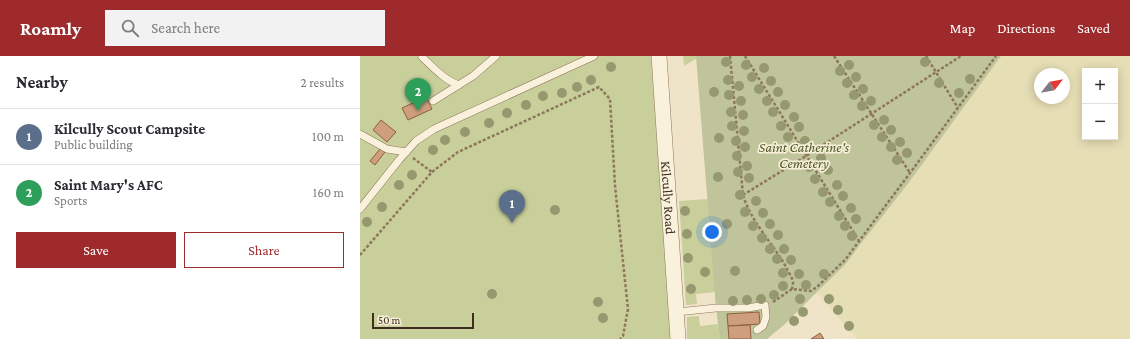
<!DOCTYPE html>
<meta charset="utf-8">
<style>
body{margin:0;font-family:"Crimson Pro",serif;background:#f2f2f3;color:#2b2b33}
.controls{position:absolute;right:12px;top:12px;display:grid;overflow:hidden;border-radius:0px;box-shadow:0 2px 10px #0003}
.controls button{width:36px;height:36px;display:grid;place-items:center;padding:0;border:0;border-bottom:1px solid #e1e1e2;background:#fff;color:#2b2b33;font:20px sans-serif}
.compass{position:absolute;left:674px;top:12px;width:36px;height:36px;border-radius:50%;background:#fff;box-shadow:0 2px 10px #0003;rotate:59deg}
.scale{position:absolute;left:12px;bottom:10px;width:102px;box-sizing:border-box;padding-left:4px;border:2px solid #3d2e20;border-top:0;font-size:11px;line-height:14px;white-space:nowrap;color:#3d2e20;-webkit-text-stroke:3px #f7eed8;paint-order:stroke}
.you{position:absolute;left:352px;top:176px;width:14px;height:14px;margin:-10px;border:3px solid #fff;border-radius:50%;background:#1a73e8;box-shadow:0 0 0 6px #1a73e833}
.badge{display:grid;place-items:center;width:26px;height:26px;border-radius:50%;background:#9e2a2b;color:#fff;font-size:13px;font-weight:700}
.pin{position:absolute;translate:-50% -33px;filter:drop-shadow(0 1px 2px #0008)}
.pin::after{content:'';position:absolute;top:21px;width:14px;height:12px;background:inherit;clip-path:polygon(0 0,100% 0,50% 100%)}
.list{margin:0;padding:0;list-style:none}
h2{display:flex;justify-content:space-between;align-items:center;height:52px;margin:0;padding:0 16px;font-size:17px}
h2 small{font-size:13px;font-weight:400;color:#7c7c81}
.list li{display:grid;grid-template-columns:26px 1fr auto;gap:12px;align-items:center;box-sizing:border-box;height:56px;padding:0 16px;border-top:1px solid #e1e1e2}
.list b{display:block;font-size:15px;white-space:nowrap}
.list p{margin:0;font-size:13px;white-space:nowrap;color:#7c7c81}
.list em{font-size:13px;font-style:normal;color:#7c7c81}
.actions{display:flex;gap:8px;padding:12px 16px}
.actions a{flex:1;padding:9px 0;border:1px solid #9e2a2b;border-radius:0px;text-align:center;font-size:14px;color:#9e2a2b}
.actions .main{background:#9e2a2b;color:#fff}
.icon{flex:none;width:22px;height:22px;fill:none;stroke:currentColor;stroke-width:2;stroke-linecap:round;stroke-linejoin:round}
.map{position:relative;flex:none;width:770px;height:283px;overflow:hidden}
header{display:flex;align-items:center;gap:24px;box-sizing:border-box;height:56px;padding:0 20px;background:#9e2a2b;color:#fff}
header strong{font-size:19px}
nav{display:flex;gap:22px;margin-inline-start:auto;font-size:14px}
.search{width:280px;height:36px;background:#f2f2f3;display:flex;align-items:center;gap:10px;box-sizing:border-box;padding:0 14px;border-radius:0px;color:#7c7c81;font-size:15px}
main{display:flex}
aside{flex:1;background:#fff}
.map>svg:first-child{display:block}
.farmland{fill:#e6deb5;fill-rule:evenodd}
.green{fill:#c9cf9b}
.cemetery{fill:#bfc49a}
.building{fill:#cf9f7d;stroke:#8d5f41}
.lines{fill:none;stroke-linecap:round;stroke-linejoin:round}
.lane-casing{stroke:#8d765c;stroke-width:8}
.street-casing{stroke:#8d765c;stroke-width:16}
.path{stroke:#8d765c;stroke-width:2.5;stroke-dasharray:3 2;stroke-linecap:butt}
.lane{stroke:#faf1dc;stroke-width:7}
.street{stroke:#faf1dc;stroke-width:15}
.tree{fill:#96986f}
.labels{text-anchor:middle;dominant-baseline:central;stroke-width:3.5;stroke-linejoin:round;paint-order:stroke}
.park-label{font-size:14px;font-style:italic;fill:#4d5a26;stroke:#f7eed8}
.street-label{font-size:14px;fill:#3d2e20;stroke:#f7eed8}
</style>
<header>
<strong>Roamly</strong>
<div class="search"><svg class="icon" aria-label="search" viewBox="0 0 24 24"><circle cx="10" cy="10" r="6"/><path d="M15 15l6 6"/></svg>Search here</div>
<nav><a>Map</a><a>Directions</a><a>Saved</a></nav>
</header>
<main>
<aside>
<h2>Nearby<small>2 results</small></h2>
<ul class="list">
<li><span class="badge" style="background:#5c6f8a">1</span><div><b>Kilcully Scout Campsite</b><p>Public building</p></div><em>100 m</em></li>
<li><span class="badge" style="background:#2e9e5b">2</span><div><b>Saint Mary's AFC</b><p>Sports</p></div><em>160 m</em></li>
</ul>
<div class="actions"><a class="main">Save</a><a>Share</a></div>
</aside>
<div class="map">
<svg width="770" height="283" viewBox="0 0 770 283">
<rect width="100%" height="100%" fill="#f0e4c8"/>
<path class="farmland" d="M641,0H770V283H497L457,237L485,209L499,190L547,129ZM725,15H755V81H725ZM680,18H704V42H680Z"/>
<g class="green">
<polygon points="0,0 291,0 311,257 311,283 0,283"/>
<polygon points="323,0 367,0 356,247 355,236 336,238 337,248 326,249 319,145 348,143 337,2 324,10"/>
<polygon points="339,260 340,270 358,268 360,283 327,283 327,261"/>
</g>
<polygon class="cemetery" points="336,0 641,0 547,129 499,190 485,209 454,239 425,268 407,283 360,283 356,252"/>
<g class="building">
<polygon points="66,41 72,53 48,64 42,52"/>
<polygon points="21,64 36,76 27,86 13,74"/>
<polygon points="20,93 25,96 15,109 10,105"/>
<polygon points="399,256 400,268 368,270 367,258"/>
<polygon points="390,269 391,283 369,283 368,270"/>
<polygon points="460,277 464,283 451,283"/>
</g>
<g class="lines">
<g class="lane-casing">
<g id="lane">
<path d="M62,1C73,11 84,24 99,29"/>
<polyline points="73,45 113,20 136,0"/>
<polyline points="0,78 27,93 46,96"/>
<polyline points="0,153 39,104 56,85 74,73 234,0"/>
<polyline points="317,256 356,252 388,252 405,249 406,261 403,270 397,274"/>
</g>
</g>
<g class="street-casing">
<g id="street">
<path id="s1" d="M299,0L318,283"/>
</g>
</g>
<g class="path">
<path d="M370,0L383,139C391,166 412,186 426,211C428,216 433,222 433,227C433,228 432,233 432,233"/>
<polyline points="385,0 499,185"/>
<polyline points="474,0 550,117"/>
<polyline points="566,0 598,52"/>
<polyline points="53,102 72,116"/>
<polyline points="383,139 446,100 601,0"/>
<polyline points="0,199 72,116 98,96 239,31 250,43 255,130 268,253 263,280 260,283"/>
<polyline points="413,246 432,233 451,235 457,231 485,204 550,117 636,0"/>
</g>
<use href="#lane" class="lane"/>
<use href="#street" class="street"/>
</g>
<g class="tree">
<circle cx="366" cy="6" r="5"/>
<circle cx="565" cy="6" r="5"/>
<circle cx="386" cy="9" r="5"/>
<circle cx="489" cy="9" r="5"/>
<circle cx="251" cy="11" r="5"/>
<circle cx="404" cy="12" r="5"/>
<circle cx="480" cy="15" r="5"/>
<circle cx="392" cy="21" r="5"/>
<circle cx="496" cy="21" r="5"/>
<circle cx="610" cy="23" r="5"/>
<circle cx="231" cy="24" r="5"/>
<circle cx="368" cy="24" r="5"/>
<circle cx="411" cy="25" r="5"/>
<circle cx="487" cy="27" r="5"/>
<circle cx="579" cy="27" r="5"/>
<circle cx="379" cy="30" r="5"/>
<circle cx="217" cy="31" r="5"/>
<circle cx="399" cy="33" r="5"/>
<circle cx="503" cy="33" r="5"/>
<circle cx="354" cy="36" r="5"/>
<circle cx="418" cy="36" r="5"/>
<circle cx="202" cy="37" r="5"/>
<circle cx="599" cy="37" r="5"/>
<circle cx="369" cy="39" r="5"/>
<circle cx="494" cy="39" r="5"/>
<circle cx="183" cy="40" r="5"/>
<circle cx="381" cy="45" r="5"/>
<circle cx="407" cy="45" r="5"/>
<circle cx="511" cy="45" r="5"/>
<circle cx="166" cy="49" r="5"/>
<circle cx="425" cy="49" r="5"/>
<circle cx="502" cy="50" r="5"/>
<circle cx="371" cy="56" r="5"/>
<circle cx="413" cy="56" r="5"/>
<circle cx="147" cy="57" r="5"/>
<circle cx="383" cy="59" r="5"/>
<circle cx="434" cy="61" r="5"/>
<circle cx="524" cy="64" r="5"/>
<circle cx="129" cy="67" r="5"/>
<circle cx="514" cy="69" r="5"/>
<circle cx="372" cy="70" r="5"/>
<circle cx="421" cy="70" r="5"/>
<circle cx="439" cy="71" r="5"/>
<circle cx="531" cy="74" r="5"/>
<circle cx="384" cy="75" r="5"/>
<circle cx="105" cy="76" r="5"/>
<circle cx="428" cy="81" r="5"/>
<circle cx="522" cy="81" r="5"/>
<circle cx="359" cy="82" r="5"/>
<circle cx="85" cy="84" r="5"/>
<circle cx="376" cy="85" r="5"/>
<circle cx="445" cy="85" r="5"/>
<circle cx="540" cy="86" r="5"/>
<circle cx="385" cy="91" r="5"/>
<circle cx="531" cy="91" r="5"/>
<circle cx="435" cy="93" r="5"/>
<circle cx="73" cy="94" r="5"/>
<circle cx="547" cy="97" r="5"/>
<circle cx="377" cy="100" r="5"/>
<circle cx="461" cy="102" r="5"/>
<circle cx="537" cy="104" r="5"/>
<circle cx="387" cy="110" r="5"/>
<circle cx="449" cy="111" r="5"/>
<circle cx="468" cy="114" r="5"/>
<circle cx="378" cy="116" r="5"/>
<circle cx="52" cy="119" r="5"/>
<circle cx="358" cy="121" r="5"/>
<circle cx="389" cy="122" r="5"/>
<circle cx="455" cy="123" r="5"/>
<circle cx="39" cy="129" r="5"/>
<circle cx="477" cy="129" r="5"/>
<circle cx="463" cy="136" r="5"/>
<circle cx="380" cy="139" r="5"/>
<circle cx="483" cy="140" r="5"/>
<circle cx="396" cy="145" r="5"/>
<circle cx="470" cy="146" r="5"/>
<circle cx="22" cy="151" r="5"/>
<circle cx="491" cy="152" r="5"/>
<circle cx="195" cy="154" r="5"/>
<circle cx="325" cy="155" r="5"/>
<circle cx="385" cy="156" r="5"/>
<circle cx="403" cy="157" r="5"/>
<circle cx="479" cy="160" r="5"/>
<circle cx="496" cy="163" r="5"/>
<circle cx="7" cy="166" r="5"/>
<circle cx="367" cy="168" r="5"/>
<circle cx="410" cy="168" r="5"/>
<circle cx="393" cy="170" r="5"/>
<circle cx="485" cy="170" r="5"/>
<circle cx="327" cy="178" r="5"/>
<circle cx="418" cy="179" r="5"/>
<circle cx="492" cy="180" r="5"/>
<circle cx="402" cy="182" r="5"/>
<circle cx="410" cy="193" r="5"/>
<circle cx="424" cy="193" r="5"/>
<circle cx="328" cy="202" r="5"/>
<circle cx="417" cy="203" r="5"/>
<circle cx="431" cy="204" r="5"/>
<circle cx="375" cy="215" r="5"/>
<circle cx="345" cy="216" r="5"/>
<circle cx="423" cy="217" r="5"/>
<circle cx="439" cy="218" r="5"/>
<circle cx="464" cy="218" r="5"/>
<circle cx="446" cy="229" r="5"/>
<circle cx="423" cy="230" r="5"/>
<circle cx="331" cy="233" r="5"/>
<circle cx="132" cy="238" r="5"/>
<circle cx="414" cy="239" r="5"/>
<circle cx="401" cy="243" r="5"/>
<circle cx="440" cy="243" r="5"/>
<circle cx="469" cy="243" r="5"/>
<circle cx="387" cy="244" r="5"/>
<circle cx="373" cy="245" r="5"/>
<circle cx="238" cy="246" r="5"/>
<circle cx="478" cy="254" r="5"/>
<circle cx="443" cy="256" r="5"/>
<circle cx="243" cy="262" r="5"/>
<circle cx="434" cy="265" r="5"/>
<circle cx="489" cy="270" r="5"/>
</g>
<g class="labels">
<g class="park-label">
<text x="444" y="91">Saint Catherine's<tspan x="444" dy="16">Cemetery</tspan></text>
</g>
<g class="street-label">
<text stroke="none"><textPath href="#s1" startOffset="142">Kilcully Road</textPath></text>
</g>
</g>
</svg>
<div class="controls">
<button>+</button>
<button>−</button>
</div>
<svg class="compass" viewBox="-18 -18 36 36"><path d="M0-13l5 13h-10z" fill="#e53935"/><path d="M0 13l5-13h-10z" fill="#7c7c81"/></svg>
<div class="scale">50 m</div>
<div class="you"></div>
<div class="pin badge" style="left:152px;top:167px;background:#5c6f8a">1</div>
<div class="pin badge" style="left:58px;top:55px;background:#2e9e5b">2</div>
</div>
</main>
